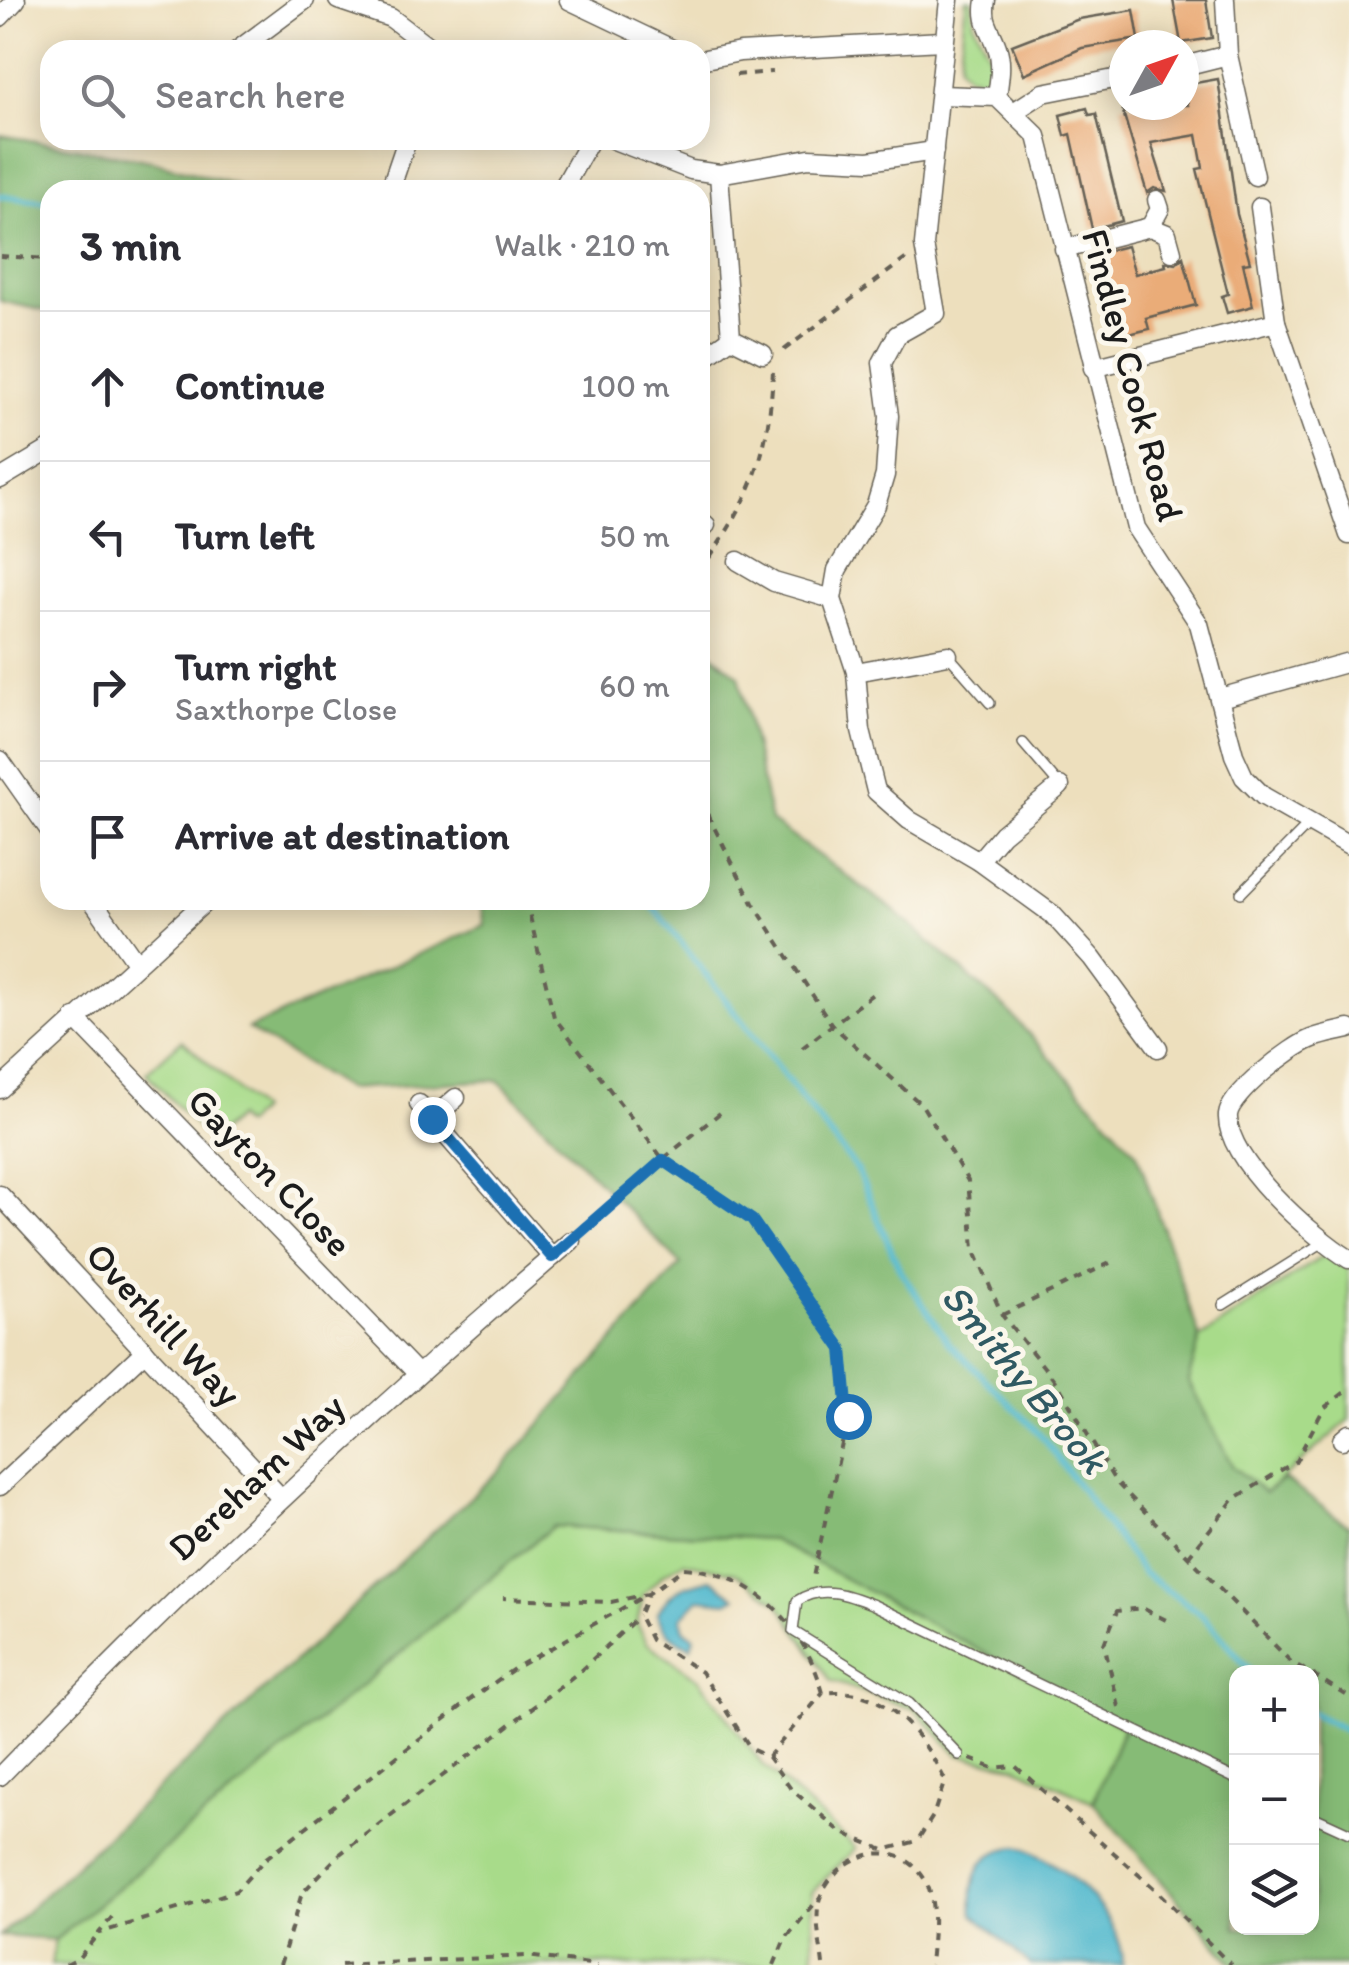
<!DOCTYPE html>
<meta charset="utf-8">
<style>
body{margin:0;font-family:Itim,sans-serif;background:#f7f7f7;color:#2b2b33}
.controls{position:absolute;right:30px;bottom:30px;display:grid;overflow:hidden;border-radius:20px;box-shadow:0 5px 25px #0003}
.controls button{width:90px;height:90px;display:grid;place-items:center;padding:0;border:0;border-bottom:2px solid #e1e1e2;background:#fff;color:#2b2b33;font:50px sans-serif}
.compass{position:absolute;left:1109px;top:30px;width:90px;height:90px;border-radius:50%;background:#fff;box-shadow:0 5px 25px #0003;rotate:50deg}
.stop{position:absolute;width:30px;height:30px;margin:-22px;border:8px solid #1f6fb2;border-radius:50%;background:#fff}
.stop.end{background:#1f6fb2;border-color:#fff;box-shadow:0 2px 10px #0008}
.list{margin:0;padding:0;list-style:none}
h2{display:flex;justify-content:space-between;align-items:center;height:130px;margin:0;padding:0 40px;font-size:42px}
h2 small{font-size:32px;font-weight:400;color:#7c7c81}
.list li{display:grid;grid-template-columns:65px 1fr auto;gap:30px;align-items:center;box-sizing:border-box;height:150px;padding:0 40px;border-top:2px solid #e1e1e2}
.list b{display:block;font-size:38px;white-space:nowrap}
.list p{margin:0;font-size:32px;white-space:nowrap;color:#7c7c81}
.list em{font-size:32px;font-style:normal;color:#7c7c81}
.icon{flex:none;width:55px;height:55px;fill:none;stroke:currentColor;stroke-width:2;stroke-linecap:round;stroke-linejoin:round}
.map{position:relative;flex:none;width:1349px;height:1965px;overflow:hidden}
.search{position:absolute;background:#fff;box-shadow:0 5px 25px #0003;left:40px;top:40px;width:670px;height:110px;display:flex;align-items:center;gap:25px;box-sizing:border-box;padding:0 35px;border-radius:30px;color:#7c7c81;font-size:38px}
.panel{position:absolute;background:#fff;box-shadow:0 5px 25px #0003;left:40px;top:180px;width:670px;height:730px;border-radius:30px}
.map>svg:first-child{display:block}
.green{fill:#a8db8a;stroke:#627c53;stroke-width:2.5}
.forest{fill:#86bb76;stroke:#516c49;stroke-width:2.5;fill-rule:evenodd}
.water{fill:#4fb8cd;stroke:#366a74;stroke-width:2.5}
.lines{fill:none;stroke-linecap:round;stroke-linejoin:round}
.stream{stroke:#4fb8cd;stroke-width:6}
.building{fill:#eaac78}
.service-casing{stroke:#656054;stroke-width:12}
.minor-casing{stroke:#656054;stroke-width:21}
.path{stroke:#656054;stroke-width:4;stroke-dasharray:8 8;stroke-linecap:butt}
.service{stroke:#fff;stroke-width:9}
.minor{stroke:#fff;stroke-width:18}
.route{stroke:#1f6fb2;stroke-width:12}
.labels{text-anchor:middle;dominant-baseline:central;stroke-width:10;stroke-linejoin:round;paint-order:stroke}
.street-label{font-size:38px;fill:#1c1c1c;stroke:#fbf7ec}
.water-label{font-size:40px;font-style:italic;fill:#305a63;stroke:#fbf7ec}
</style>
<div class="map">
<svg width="1349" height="1965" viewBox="0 0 1349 1965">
<rect width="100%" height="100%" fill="#fbf7ec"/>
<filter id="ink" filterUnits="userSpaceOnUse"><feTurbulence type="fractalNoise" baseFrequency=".01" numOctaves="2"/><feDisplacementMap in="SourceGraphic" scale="20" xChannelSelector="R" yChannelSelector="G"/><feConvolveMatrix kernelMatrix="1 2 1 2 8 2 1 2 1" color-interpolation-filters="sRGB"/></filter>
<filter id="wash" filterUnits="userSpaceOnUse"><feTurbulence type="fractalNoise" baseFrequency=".0048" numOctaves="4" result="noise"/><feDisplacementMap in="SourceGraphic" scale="40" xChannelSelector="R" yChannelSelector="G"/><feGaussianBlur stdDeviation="2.25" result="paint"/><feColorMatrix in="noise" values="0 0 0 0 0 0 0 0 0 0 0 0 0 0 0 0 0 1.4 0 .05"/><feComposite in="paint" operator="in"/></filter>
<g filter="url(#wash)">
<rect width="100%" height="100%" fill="#eddfbd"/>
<g class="green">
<polygon points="966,0 972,0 974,23 992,60 986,80 967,75 959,65"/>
<polygon points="182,1040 259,1110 244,1126 236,1118 210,1141 146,1073"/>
<polygon points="1326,1254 1349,1269 1349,1420 1265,1493 1233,1468 1188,1381 1200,1338"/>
<polygon points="553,1526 770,1539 1124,1726 1093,1802 1015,1766 959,1755 914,1709 831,1681 778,1603 736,1573 684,1562 663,1574 643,1595 637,1624 648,1644 699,1679 762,1764 856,1848 812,1892 814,1965 51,1965 55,1940"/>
</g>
<g class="forest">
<polygon points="0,135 152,161 252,190 50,190 50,312 0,301"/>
<path d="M700,644L739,676L771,821L892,909L1006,1009L1137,1153L1200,1338L1188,1381L1233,1467L1265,1493L1284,1479L1349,1526V1965H1234L1093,1802L1124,1727L770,1539L553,1526L55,1940L0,1936L500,1470L681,1264L498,1080L346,1089L248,1029L485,925L481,900H700ZM1236,1672H1312V1928H1236Z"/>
</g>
<g class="water">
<path d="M711,1579L736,1597L727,1602L699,1599L681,1618L684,1629L694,1637L691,1647C673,1639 664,1632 657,1614C670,1589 685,1585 711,1579Z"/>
<path d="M1017,1847C1061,1858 1124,1917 1123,1965H1030L973,1914C970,1878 978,1850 1017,1847Z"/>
</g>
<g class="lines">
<g class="stream">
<polyline points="0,196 50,202"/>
<polyline points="648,900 857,1170 900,1270 948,1342 1040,1434 1143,1573 1202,1615 1252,1672"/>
<polyline points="1312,1713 1349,1732"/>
</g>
</g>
<g id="blocks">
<g class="building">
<polygon points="1173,0 1206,0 1212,38 1181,43"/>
<polygon points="1134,10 1139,39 1082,48 1024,74 1012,45 1079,19"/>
<polygon points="1218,79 1237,214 1250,262 1243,263 1253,306 1227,313 1222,296 1228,294 1197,169 1203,168 1197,135 1151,143 1166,191 1154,188 1147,193 1121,105 1188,105 1184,85"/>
<polygon points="1087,108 1089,115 1096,114 1122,221 1092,229 1071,134 1065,136 1060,115"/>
<polygon points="1127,246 1135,274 1166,266 1165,262 1176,264 1183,257 1196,305 1146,318 1149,329 1121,336 1098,253"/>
</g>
</g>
</g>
<g filter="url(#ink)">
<use href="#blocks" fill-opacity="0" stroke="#656054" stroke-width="2.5"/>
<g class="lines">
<g class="service-casing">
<g id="service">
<polyline points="948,655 990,703"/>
<polyline points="1023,743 1060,786"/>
<polyline points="1241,893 1310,823"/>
<polyline points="1223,1305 1322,1243"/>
<path d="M959,1755L909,1703L793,1631L797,1601C821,1584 849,1595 874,1605L1236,1779"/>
<polyline points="1312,1816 1349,1833"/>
</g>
</g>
<g class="minor-casing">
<g id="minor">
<polyline points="338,0 391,18 433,50"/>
<polyline points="569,0 674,50"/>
<polyline points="949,0 924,245 936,313 897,335 882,363 889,416 885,475 876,505 837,570 832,599 856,672 861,731 876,791 909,820 979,861 1052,914 1092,958 1158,1048"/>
<path d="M986,0C982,22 990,27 997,47C1003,63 999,80 997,97"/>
<polyline points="1225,0 1228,55 1255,176"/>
<polyline points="0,17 16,0"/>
<polyline points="238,50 305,0"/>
<polyline points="700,60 740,52 942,41"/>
<polyline points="1184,66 1228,55"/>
<polyline points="940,95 997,97 1037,136 1136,528 1199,624 1234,755 1244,777 1263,796 1349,845"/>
<polyline points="1015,111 1043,93 1124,77"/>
<polyline points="614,140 691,170 719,174 809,158 869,161 934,151"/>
<polyline points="392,184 407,140"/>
<polyline points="562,190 590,140"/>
<polyline points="1260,207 1276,322 1349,535"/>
<polyline points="1150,227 1167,234 1172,252"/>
<polyline points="1064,249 1150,227 1160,209 1157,200"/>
<polyline points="731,338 763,354"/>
<polyline points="700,360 731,338 719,174"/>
<polyline points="1093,368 1276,322"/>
<polyline points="0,479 50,449"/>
<polyline points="700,521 706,525"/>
<polyline points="738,561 774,582 832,599"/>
<polyline points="856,672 948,655"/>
<polyline points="1220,698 1349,662"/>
<polyline points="0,760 50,831"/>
<polyline points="979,861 1002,834 1060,786"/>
<polyline points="92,900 135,961"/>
<polyline points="75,1018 416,1372"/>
<path d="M1349,1029C1337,1032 1323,1034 1311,1039C1291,1047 1230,1094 1228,1115C1225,1160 1313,1237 1349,1259"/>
<polyline points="0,1089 207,900"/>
<polyline points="419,1104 552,1257"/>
<polyline points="432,1119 456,1098"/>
<polyline points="0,1195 280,1497"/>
<polyline points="1342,1440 1349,1434"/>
<polyline points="0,1486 145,1351"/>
<path d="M0,1776C182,1588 372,1411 571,1241"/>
</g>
</g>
<g class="path">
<polyline points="736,75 772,72"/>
<polyline points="0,256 50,259"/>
<polyline points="784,350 908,257"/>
<path d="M700,571C751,499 769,459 773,370"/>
<polyline points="700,800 753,903 832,1025 922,1105 968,1181 974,1249 1002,1315 1059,1386 1115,1481 1291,1662 1309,1672"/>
<polyline points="526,900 554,1017 663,1159 582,1227"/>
<polyline points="802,1048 874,993"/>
<polyline points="720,1113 663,1159 752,1220 842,1349 848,1416 813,1577"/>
<polyline points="1002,1315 1110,1263"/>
<polyline points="1188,1557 1234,1499 1296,1461 1324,1408 1349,1389"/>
<path d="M684,1568C757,1574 804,1625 823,1693C885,1685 920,1731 945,1780L933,1816L917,1841L884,1850L841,1832L791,1789L768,1757L751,1749L701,1672L651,1640L639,1616L648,1594Z"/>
<polyline points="1312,1674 1349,1697"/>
<polyline points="1119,1707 1104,1644 1117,1611 1142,1608 1172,1623"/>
<polyline points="768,1757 823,1693"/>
<polyline points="970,1759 993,1768 1015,1766 1155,1889 1231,1965"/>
<polyline points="112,1917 99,1933 236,1891 265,1859 471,1699 515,1668 648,1594 611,1602 503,1598"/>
<polyline points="66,1965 77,1960 98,1934"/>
<polyline points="280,1965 302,1893 340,1854 579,1672 639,1616"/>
<polyline points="341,1965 527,1956 597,1965"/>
<polyline points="774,1965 785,1939 821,1896"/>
<path d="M823,1965C821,1945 813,1915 821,1895C839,1852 899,1835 925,1880C938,1904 932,1939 930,1965"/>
</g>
<use href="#service" class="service"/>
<use href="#minor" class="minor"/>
</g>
</g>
<g class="lines" filter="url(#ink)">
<polyline class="route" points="432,1119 552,1257 663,1160 752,1220 842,1349 848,1416"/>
</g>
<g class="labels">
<g class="street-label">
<text transform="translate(1133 375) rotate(75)">Findley Cook Road</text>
<text transform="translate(270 1172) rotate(46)">Gayton Close</text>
<text transform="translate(164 1324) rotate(47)">Overhill Way</text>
<text transform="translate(256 1477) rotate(-43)">Dereham Way</text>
</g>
<g class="water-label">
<text transform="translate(1025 1378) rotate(50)">Smithy Brook</text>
</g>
</g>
</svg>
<div class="controls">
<button>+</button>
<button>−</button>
<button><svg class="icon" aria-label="layers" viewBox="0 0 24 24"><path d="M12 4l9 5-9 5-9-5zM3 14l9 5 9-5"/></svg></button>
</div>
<svg class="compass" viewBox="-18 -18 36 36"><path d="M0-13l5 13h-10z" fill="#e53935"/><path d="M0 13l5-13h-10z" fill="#7c7c81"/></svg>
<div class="stop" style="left:848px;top:1416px"></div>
<div class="stop end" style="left:432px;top:1119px"></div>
<div class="search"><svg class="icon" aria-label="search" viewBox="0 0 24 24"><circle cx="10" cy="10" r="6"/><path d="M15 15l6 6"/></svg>Search here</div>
<section class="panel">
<h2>3 min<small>Walk · 210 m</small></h2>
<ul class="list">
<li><svg class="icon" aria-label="ahead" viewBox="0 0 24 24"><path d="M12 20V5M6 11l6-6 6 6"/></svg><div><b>Continue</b></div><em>100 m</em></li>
<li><svg class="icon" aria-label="left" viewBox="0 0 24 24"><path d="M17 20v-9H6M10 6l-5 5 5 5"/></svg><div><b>Turn left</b></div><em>50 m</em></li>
<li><svg class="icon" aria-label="right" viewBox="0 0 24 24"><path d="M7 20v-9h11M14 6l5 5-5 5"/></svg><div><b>Turn right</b><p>Saxthorpe Close</p></div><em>60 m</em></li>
<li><svg class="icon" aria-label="arrive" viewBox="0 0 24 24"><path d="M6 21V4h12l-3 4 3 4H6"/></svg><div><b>Arrive at destination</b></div></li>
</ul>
</section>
</div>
